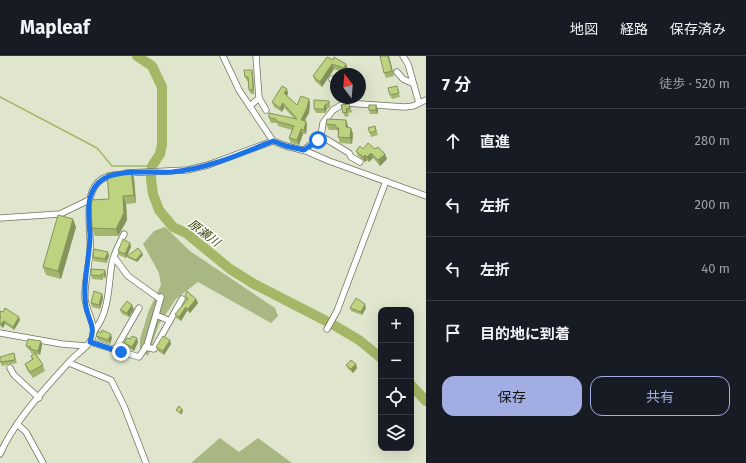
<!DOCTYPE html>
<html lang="ja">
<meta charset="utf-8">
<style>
body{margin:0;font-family:"Fira Sans","Noto Sans JP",sans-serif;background:#242831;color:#f1f3f6}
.controls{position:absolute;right:12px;bottom:12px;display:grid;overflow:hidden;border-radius:8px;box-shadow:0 4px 16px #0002}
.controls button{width:36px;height:36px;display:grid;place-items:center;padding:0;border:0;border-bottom:1px solid #363941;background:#171b24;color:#f1f3f6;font:20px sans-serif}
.compass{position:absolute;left:330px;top:12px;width:36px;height:36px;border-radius:50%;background:#171b24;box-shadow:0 4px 16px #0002;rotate:344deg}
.stop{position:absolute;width:12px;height:12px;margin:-9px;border:3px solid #1a73e8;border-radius:50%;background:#fff}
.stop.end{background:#1a73e8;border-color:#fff;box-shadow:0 1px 4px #0008}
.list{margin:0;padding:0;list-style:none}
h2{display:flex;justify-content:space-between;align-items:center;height:52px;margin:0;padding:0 16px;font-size:17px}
h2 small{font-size:13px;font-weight:400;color:#9ea1a6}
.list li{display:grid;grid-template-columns:26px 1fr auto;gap:12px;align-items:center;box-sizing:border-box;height:64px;padding:0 16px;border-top:1px solid #363941}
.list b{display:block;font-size:15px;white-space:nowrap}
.list em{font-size:13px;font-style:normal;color:#9ea1a6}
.actions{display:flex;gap:8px;padding:12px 16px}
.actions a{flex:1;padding:9px 0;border:1px solid #a2ade3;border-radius:12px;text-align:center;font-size:14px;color:#a2ade3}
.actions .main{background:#a2ade3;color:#111}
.icon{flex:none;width:22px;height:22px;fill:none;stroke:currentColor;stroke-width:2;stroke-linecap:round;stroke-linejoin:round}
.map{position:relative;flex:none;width:426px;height:407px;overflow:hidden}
header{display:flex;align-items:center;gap:24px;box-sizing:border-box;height:56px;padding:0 20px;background:#171b24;border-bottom:1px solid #363941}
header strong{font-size:19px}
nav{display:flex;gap:22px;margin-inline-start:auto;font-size:14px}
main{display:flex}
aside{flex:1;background:#171b24}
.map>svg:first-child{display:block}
.green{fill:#a9b783}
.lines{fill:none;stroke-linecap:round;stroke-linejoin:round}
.stream{stroke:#a4b766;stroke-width:1.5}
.river{stroke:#a4b766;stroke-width:10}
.minor-casing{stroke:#6f755f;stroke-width:7}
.minor{stroke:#fff;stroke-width:5.5}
.wall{fill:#a3b56e}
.shaded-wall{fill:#85945a}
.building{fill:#bed380;stroke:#85945a}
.route{stroke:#1a73e8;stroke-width:5}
.labels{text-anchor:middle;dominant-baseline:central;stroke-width:3;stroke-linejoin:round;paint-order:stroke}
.water-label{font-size:12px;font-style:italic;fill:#384303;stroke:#fff}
</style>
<header>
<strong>Mapleaf</strong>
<nav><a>地図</a><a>経路</a><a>保存済み</a></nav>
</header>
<main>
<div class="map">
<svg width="426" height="407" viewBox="0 0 426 407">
<rect width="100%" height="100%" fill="#dfe6cd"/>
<g class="green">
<polygon points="165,171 190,195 275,252 278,260 271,267 198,226 176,243 159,268 148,300 140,294 140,283 149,254 161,229 159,217 143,188 154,175"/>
<polygon points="220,382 239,396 258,382 292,407 191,407"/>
</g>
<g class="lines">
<polyline class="stream" points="0,41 97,92 112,110 152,110"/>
<g class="river">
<polyline points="137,0 152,10 162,31 162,88 160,98 152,110 151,123 153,138 159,154 173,171 186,177 230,213 254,228 332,268 359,284 381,302"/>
<polyline points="411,329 426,345"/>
</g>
<g class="minor-casing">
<g id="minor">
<polyline points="223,0 239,34 273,85 286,90 306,95 329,105 426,140"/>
<polyline points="403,0 408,8 419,47"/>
<polyline points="397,16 403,23 412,27"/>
<polyline points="332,23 336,24"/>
<polyline points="259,42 266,54"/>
<polyline points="250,50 259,42 256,0"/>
<polyline points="321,80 349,97 351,101 360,106"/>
<polyline points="304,94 321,80 323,67 326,63 333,54 345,47 405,51 413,50 426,44"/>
<polyline points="126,117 187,114 208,109 273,85"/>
<polyline points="0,162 60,158 89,144"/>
<polyline points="114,201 128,220 160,243"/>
<polyline points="156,259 170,265"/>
<polyline points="327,273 337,255 386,125"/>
<path d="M94,275C110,256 108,229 112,207C114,197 120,187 124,178"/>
<polyline points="0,277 62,288 86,290"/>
<polyline points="90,286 139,301 147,289 161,241"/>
<polyline points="145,291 154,293 182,243"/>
<polyline points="115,294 139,252"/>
<polyline points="69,307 111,324 124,350 146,407"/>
<polyline points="10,312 14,319 39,342"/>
<polyline points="17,368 26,376 43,407"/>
<path d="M0,398C15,364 44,334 69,306C78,296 92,289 94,276C94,267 86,253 85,243C84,227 89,211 90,195C92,170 78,124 114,119"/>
</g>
</g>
<use href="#minor" class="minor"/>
</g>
<g class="wall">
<polygon points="389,0 394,20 386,22 384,17"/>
<polygon points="327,1 348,13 345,17 334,13 322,31 315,25 313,20"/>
<polygon points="253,18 254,38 251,38 249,34 248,25 247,25 245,21"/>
<polygon points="397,30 400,41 392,43 390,39"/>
<polygon points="288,37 287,40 297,49 310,47 309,57 304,65 307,69 306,78 303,78 299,89 291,87 289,82 292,74 278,70 277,67 271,67 269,62 294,62 284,52 282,56 274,51 272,46"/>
<polygon points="329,45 330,49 330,51 327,53 325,57 316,57 314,53"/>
<polygon points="349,48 352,56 348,57 349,60 345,61 341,49"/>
<polygon points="376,49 378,53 378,58 370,58 369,54"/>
<polygon points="346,64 348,71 353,78 352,88 340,87 338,81 338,77 337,74 329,74 326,68"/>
<polygon points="375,70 378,79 371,81 368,72"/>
<polygon points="363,93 375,93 387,103 380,110 373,102 369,106 367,104 365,106 358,100 356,95"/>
<polygon points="134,122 136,147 126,148 127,164 118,180 95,180 92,172 109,143"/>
<polygon points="73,163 76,171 61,223 46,219 43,211"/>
<polygon points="130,187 131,191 126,202 119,199 118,195"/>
<polygon points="143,199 137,206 128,202 127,200"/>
<polygon points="109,200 106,207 94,205 93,201"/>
<polygon points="106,218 106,222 103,222 103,224 92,223 91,219"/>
<polygon points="102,238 103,242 100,253 92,251 91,247"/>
<polygon points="185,240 196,243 198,247 190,257 187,255 181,265 176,262 175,258 186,245"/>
<polygon points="350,252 366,252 362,259 351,255"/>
<polygon points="134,253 129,261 122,258 120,254"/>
<polygon points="0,255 20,264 14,274 5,268 3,272 0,270"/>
<polygon points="96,280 112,282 110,288 98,284"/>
<polygon points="41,285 42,289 40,299 36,298 43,309 45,315 33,322 27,314 25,308 32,304 31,300 35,298 31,297 30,294 28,293 26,290"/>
<polygon points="138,286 134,295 126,291 124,287"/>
<polygon points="171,288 164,299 158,295 156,291"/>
<polygon points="14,297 17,307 2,310 0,305"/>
<polygon points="356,308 357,312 353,317 348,313 346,309"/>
</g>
<g class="shaded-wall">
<polygon points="388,0 389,0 394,20 392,15"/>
<polygon points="332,8 334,13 322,31 320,26"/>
<polygon points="346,8 348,13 345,17 344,12"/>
<polygon points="252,14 253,18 254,38 253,34"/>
<polygon points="287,33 288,37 286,42 284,37"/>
<polygon points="309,43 310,47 309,57 302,69 301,64"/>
<polygon points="283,47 284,52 282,56 280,52"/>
<polygon points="325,49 327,53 325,57 324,53"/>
<polygon points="376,49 378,53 378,58 376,54"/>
<polygon points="346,64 348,70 348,77 346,71"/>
<polygon points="306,65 307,69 306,78 304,74"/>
<polygon points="351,72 353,78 352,88 350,82"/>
<polygon points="301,73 303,78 299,89 297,84"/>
<polygon points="371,97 373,102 369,106 367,101"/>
<polygon points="385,98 387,103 380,110 378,104"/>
<polygon points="365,99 367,104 365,106 363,101"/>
<polygon points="131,114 134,122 136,147 134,139"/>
<polygon points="123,140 126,148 127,164 118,180 116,173"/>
<polygon points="73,163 76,171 61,223 58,215"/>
<polygon points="130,187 131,191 126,202 125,198"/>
<polygon points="108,196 109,200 106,207 105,203"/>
<polygon points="142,197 143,199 137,206 136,204"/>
<polygon points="105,214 106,218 106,222 104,218"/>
<polygon points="102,238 103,242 100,253 99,249"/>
<polygon points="196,243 198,247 190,257 188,253"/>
<polygon points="365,248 366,252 362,259 361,256"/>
<polygon points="132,249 134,253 129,261 127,257"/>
<polygon points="186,251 187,255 181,265 179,261"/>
<polygon points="19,261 20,264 14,274 13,271"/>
<polygon points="4,265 5,268 3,272 1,268"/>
<polygon points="111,278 112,282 110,288 108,284"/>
<polygon points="137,282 138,286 134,295 132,291"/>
<polygon points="170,284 171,288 164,299 163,295"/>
<polygon points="41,285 42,289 40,299 38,295"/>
<polygon points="356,308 357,312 353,317 351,313"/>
<polygon points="182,353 183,355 181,359 180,357"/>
</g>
<g class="building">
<polygon points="380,0 388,0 392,15 384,17"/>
<polygon points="327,1 333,4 334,1 346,8 344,12 332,8 320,26 313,20"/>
<polygon points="244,14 252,14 253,34 249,34 248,21 245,21"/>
<polygon points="282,30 287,33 284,37 297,49 301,40 309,43 307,52 301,64 306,65 304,74 301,73 297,84 289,82 294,70 276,65 276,63 269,62 269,57 297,63 283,47 280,52 272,46"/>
<polygon points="397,30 399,37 390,39 388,32"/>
<polygon points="314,44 329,45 329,47 325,49 324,53 314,53"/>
<polygon points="349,48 350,52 346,53 347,56 343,57 341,49"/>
<rect x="369" y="49" width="7" height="5"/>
<polygon points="327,63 346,64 346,71 351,72 350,82 338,81 339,72 336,72 336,69 326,68"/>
<polygon points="375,70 376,75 370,77 368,72"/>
<polygon points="368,87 375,93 378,91 385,98 378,104 371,97 367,101 365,99 363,101 356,95 360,90 363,93"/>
<polygon points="131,114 134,139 123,140 124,157 116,173 92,172 91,144 109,143 107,117"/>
<polygon points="58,159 73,163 58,215 43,211"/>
<polygon points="123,183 130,187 125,198 118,195"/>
<polygon points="138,192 142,197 136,204 127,200"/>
<polygon points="94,193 108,196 105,203 93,201"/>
<polygon points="91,213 105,214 104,218 101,218 101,220 91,219"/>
<polygon points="94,235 102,238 99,249 91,247"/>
<polygon points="187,235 196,243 188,253 186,251 179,261 175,258 188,243 185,240"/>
<polygon points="356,242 365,248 361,256 350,252"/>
<polygon points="127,245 132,249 127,257 120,254"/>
<polygon points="5,252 19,261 13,271 4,265 1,268 0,267 0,262 1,261 0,260 0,255 3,256"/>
<polygon points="102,274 111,278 108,284 96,280 98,275 101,277"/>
<polygon points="132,280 137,282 132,291 124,287 127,282 130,283"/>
<polygon points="163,280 170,284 163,295 156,291"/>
<polygon points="28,283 41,285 38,295 30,293 31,291 26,290"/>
<polygon points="14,297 15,304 0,306 0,301"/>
<polygon points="35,297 43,309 30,316 25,308 33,303 31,300"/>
<polygon points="351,304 356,308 351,313 346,309"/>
<polygon points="179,350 182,353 180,357 176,354"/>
</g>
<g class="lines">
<path class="route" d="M121,296L90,286C96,269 89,267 86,251C82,227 90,202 90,179C89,160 85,141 98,127C112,112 152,117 172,116C207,113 241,98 273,85L286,90L304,94L318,84"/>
</g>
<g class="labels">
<g class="water-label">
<text transform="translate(204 177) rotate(37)">原瀬川</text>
</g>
</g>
</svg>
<div class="controls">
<button>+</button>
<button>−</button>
<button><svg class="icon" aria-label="locate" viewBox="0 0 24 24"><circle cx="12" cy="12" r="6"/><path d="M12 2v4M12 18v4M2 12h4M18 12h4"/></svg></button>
<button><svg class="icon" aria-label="layers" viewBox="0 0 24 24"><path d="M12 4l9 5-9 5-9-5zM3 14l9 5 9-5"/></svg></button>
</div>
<svg class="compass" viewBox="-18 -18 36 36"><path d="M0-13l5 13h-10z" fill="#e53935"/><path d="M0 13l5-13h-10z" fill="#9ea1a6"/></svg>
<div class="stop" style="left:318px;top:84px"></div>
<div class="stop end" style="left:121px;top:296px"></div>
</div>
<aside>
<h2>7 分<small>徒歩 · 520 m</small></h2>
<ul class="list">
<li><svg class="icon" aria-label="ahead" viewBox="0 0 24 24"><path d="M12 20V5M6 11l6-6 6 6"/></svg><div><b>直進</b></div><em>280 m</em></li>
<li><svg class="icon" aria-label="left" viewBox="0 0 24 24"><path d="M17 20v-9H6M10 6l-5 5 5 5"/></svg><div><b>左折</b></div><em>200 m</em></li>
<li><svg class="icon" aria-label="left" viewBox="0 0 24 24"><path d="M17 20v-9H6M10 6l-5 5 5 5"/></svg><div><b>左折</b></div><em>40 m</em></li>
<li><svg class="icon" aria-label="arrive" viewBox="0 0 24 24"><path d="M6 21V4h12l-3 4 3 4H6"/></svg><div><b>目的地に到着</b></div></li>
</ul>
<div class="actions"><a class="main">保存</a><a>共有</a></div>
</aside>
</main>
